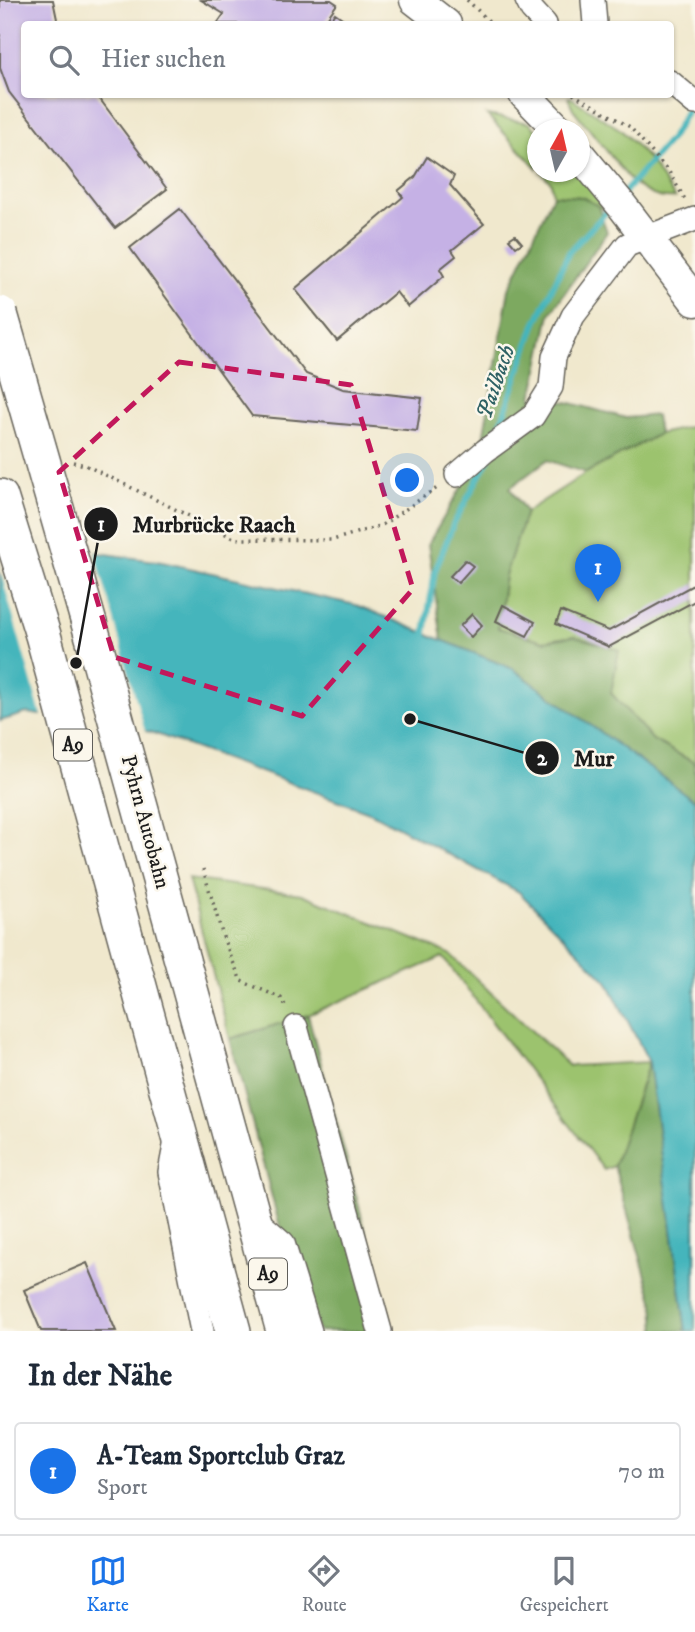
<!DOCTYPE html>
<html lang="de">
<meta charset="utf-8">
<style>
body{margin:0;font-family:"IM FELL DW Pica",serif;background:#f2f2f3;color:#1f2937}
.compass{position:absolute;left:527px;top:119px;width:63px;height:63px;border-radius:50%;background:#fff;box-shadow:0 2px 5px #0004;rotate:8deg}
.you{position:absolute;left:408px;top:481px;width:24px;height:24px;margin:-18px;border:5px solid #fff;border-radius:50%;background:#1a73e8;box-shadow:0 0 0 10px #1a73e833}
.badge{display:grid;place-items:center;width:46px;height:46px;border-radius:50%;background:#1a73e8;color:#fff;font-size:23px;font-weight:700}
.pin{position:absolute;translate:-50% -58px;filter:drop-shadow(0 2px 4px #0008)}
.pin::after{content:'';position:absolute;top:37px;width:24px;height:21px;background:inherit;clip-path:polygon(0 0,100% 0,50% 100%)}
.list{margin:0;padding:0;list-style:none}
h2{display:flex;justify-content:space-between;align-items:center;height:91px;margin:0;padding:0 28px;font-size:30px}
h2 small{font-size:23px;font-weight:400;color:#747a83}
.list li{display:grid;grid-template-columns:46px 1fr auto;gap:21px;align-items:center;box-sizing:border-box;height:98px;margin:0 14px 14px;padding:0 14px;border:2px solid #e0e1e3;border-radius:7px}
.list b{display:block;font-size:26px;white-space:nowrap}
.list p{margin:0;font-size:23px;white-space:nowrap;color:#747a83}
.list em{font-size:23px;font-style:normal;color:#747a83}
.icon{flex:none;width:38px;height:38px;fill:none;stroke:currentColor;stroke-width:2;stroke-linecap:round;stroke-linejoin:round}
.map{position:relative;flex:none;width:695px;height:1331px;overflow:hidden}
.search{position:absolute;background:#fff;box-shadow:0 2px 5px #0004;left:21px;right:21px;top:21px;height:77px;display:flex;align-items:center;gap:18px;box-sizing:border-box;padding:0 24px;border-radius:7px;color:#747a83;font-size:26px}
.sheet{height:203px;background:#fff}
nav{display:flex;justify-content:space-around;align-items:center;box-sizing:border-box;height:98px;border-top:2px solid #e0e1e3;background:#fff;font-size:19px;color:#747a83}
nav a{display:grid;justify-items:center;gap:4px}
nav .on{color:#1a73e8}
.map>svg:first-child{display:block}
.green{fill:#9cc36e;stroke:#5c7045;stroke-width:2}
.forest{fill:#7da961;stroke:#4c623e;stroke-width:2}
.water{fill:#45b5bc;stroke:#30686c;stroke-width:2}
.pier{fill:#f0e8cd}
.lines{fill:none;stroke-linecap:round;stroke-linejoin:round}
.stream{stroke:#45b5bc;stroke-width:6}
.building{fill:#c5b1e5}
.minor-casing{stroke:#66635a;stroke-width:26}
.major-casing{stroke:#66635a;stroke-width:33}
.highway-casing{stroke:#66635a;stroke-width:38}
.path{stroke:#66635a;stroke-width:3.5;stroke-dasharray:2 5;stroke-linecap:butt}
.minor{stroke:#fff;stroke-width:23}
.major{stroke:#fff;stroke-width:30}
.highway{stroke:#fff;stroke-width:35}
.highway-bridge-casing{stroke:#66635a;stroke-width:38;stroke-linecap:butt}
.highway-bridge{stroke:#fff;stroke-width:35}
.marked{fill:none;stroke:#c2185b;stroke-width:5;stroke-dasharray:14 9;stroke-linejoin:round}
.labels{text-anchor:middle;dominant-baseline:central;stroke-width:5;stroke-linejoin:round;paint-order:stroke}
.shield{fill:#fbf7ec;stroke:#5f5e5a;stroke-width:2}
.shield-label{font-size:19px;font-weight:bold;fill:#1c1c1c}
.street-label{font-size:21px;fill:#1c1c1c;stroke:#fbf7ec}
.water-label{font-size:23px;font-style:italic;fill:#2e6164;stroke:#fbf7ec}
.leader{fill:none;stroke:#1c1c1c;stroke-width:2.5}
.callout-dot{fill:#1c1c1c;stroke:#fbf7ec;stroke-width:2.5}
.mark-label{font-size:21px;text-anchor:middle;font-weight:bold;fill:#fff}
.callout-label{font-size:23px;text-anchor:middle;font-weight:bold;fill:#1c1c1c;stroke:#fbf7ec;stroke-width:5;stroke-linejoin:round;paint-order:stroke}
</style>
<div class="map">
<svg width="695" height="1331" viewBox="0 0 695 1331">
<rect width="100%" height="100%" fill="#fbf7ec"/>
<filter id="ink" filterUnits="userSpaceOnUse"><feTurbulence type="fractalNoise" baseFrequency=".0143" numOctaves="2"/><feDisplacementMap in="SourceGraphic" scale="14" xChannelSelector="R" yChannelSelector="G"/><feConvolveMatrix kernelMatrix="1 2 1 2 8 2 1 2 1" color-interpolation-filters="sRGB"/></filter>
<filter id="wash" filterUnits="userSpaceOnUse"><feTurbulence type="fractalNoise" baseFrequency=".00686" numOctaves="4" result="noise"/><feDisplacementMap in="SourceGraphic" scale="28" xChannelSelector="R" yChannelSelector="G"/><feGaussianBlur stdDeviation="1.57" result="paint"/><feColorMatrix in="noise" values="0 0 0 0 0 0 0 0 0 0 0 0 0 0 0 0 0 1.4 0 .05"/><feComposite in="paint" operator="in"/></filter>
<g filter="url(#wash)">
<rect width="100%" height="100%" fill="#f0e8cd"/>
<g class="green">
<path d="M570,97L621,130L648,158L675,198C657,200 643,192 630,180L573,109L568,98Z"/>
<polygon points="487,115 530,123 537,131 537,168"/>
<polygon points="541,172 575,172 624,221 582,197 553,195 551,182"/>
<polygon points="695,426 695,763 653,741 611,693 574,636 544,641 498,629 505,575 526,512 586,473 659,434"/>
<polygon points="188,879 302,894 450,954 569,1066 649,1062 614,1166 604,1170 443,957 308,1015 230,1039"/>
</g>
<g class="forest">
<polygon points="553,195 582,197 598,206 607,232 550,314 532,398 567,402 626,418 656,415 659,434 586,473 547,460 510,488 526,512 505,575 498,628 544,641 574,636 619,650 611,693 653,740 695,763 695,801 513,669 442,640 428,544 480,456 509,289"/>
<polygon points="308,1015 392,1331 318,1331 278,1220 230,1039"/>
<polygon points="649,1062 686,1331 656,1331 654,1304 614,1166"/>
</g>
<polygon class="water" points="0,533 92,552 162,562 356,605 513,669 695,801 695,1331 686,1331 649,1062 607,981 519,892 372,813 151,732 27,713 0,721"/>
<polygon class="pier" points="0,529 40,537 42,543 41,537 94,548 146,735 42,719 0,570"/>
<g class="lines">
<g class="stream">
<polyline points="622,195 672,137 691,103"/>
<polyline points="497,434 535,325 569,252 612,206"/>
<polyline points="424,639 435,571 453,525 488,460"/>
</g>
</g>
<g id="blocks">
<g class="building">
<polygon points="0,0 53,0 58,24 24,24 24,94 96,94 167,189 115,228 9,92 0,68"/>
<polygon points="201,0 331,0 337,4 323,24 217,24 224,14"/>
<polygon points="335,13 342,18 337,24 327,24"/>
<polygon points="427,157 454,176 450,185 484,224 452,250 456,256 440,269 444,276 408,307 396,292 337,341 295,289 403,197 398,191 415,177"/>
<polygon points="180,209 306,374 343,389 422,398 417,431 252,416 130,248"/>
<polygon points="515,235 522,243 516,247 509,239"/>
<polygon points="465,560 473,566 458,583 450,576"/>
<polygon points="695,584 695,601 609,647 556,624 561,611 609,631"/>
<polygon points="503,605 535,622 527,636 496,621"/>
<polygon points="472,614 482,625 471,637 460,626"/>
<polygon points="87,1263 116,1331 41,1331 24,1290"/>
</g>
</g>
</g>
<g filter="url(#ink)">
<use href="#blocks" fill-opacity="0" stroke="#66635a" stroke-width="2"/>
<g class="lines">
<g class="minor-casing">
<g id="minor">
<polyline points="527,0 532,10 545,24"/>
<polyline points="593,0 595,24"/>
<polyline points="670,82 695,103"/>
<polyline points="457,475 485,451 533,416 551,387 554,357 573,316 627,245 695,219"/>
<polyline points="296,1027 380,1331"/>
<polyline points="176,1141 170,1172 202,1331"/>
<polyline points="254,1218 283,1243 310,1331"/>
</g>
</g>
<g class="major-casing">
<g id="major">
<polyline points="415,0 446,24"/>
<polyline points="524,94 559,130"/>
<polyline points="580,155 623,207 695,301"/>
</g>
</g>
<g class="highway-casing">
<g id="highway">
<polyline points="0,497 43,635 233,1331"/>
<polyline points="99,658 284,1331"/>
</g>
</g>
<g class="path">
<polyline points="467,0 492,24"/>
<polyline points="573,94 630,127 669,172 686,201"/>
<polyline points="73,462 85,465 236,539 333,540 382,525 440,486"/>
<polyline points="203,869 224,940 241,981 281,998 287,1009"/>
</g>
<use href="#minor" class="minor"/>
<use href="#major" class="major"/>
<use href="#highway" class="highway"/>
<g class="highway-bridge-casing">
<polyline id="highway-bridge" points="0,314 99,658"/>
</g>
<use href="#highway-bridge" class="highway-bridge"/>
</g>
</g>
<path class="marked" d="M179,362L351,385L413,589L302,716L114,657L59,472Z"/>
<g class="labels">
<g class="shield">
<rect x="54" y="729.5" width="38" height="31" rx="5"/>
<rect x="249" y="1258.5" width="38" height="31" rx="5"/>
</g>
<g class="shield-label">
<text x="73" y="745">A9</text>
<text x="268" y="1274">A9</text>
</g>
<g class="street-label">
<text transform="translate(145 822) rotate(75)">Pyhrn Autobahn</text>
</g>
<g class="water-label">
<text transform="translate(496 382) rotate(-71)">Pailbach</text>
</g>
</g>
<path class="leader" d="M76 663L101 524M410 719L542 758"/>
<g class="callout-dot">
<circle cx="76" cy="663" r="7"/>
<circle cx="410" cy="719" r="7"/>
<circle cx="101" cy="524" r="18"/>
<circle cx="542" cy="758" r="18"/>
</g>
<g class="mark-label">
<text x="101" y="531">1</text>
<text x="542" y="765">2</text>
</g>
<g class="callout-label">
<text x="214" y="532">Murbrücke Raach</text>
<text x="594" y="766">Mur</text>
</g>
</svg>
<svg class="compass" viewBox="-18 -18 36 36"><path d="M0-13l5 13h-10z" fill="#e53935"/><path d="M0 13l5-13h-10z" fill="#747a83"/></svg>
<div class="you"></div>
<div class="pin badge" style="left:598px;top:602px">1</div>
<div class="search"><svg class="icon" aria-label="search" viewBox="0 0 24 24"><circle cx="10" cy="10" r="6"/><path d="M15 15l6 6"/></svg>Hier suchen</div>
</div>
<section class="sheet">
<h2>In der Nähe<small></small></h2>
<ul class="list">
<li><span class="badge">1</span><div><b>A-Team Sportclub Graz</b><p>Sport</p></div><em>70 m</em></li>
</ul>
</section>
<nav>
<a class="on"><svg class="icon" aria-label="map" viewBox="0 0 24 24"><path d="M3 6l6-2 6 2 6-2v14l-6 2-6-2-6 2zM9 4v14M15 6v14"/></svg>Karte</a>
<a><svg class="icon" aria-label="directions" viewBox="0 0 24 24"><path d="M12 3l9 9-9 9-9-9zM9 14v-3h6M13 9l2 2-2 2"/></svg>Route</a>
<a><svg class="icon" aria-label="saved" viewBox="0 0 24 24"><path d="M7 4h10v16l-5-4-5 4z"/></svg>Gespeichert</a>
</nav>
